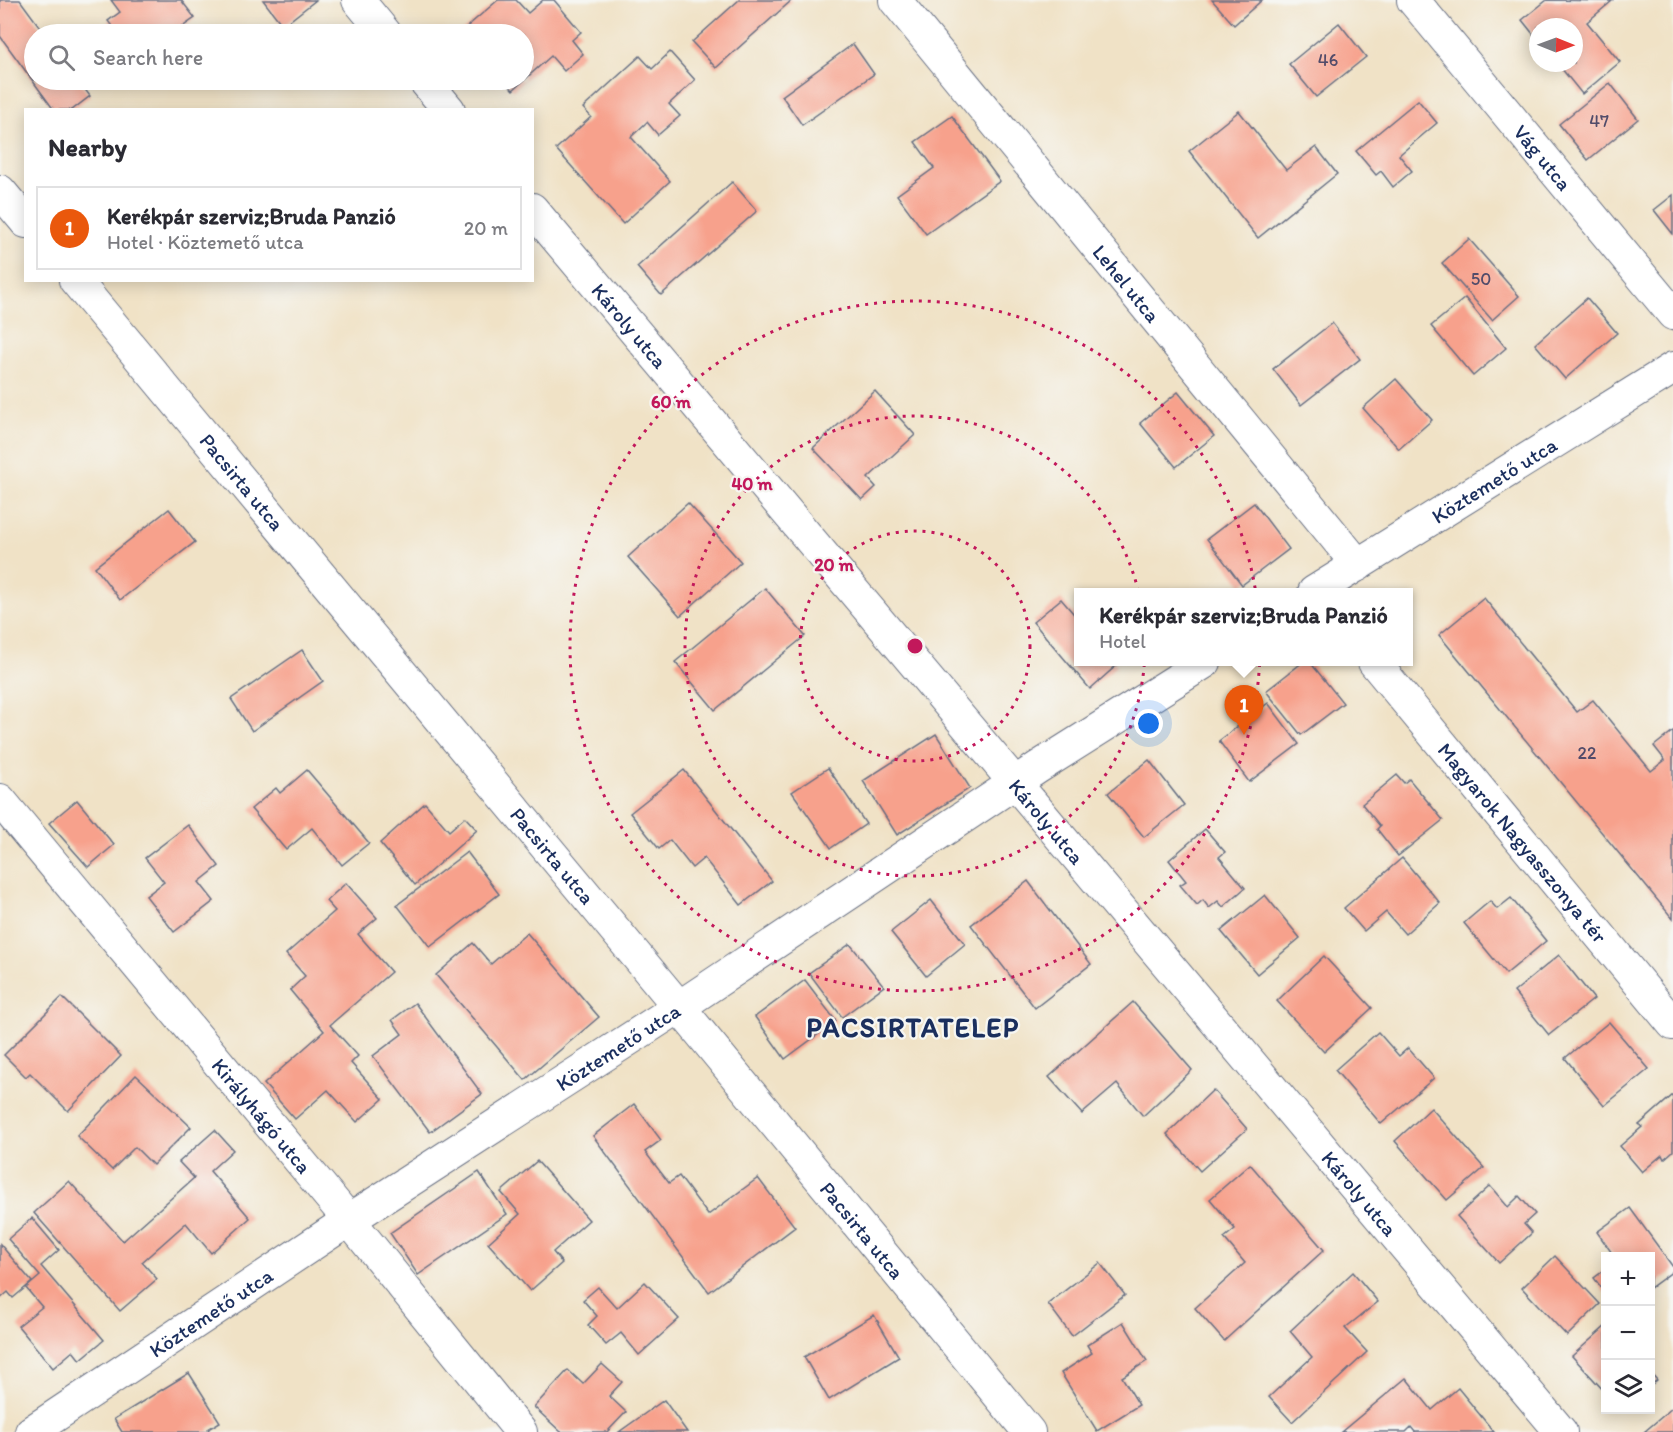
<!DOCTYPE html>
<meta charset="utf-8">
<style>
body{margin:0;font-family:Itim,sans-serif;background:#f2f2f3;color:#2b2b33}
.controls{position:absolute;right:18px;bottom:18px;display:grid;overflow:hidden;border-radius:0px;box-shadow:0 3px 15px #0003}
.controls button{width:54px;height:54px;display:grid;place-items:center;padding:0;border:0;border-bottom:2px solid #e1e1e2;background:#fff;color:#2b2b33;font:30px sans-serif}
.compass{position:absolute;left:1529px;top:18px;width:54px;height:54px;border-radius:50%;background:#fff;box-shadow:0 3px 15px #0003;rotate:91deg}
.you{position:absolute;left:1149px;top:724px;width:21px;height:21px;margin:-15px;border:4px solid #fff;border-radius:50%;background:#1a73e8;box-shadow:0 0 0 9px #1a73e833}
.badge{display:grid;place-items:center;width:39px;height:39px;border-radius:50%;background:#ea580c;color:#fff;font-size:20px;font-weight:700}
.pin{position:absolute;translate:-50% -50px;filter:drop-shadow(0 2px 3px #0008)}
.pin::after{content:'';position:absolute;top:32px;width:21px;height:18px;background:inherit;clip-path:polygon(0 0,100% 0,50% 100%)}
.popup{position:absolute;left:1074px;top:588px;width:339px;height:78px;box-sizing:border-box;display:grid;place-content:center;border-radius:0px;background:#fff;filter:drop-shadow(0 2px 4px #0005);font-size:20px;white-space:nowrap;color:#7c7c81}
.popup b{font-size:22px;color:#2b2b33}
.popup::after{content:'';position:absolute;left:50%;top:100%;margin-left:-12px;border:12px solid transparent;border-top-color:#fff}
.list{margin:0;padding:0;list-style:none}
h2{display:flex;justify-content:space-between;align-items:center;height:78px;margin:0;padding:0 24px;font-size:26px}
h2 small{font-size:20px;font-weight:400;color:#7c7c81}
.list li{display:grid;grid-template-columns:39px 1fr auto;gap:18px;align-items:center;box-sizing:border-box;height:84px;margin:0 12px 12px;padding:0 12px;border:2px solid #e1e1e2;border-radius:0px}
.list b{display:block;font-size:22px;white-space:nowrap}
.list p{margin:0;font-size:20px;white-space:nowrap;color:#7c7c81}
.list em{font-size:20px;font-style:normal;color:#7c7c81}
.icon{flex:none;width:33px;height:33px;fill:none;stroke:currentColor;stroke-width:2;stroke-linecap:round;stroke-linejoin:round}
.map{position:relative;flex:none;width:1673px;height:1432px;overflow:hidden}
.search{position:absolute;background:#fff;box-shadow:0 3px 15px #0003;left:24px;top:24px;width:510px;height:66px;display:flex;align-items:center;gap:15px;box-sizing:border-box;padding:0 21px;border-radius:33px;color:#7c7c81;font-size:22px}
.panel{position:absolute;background:#fff;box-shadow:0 3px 15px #0003;left:24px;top:108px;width:510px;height:174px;border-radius:0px}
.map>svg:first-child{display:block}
.building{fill:#f7a18c}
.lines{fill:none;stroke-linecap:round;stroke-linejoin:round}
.minor-casing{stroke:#666e82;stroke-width:34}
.minor{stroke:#fff;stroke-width:32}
.ring{fill:none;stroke:#c2185b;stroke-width:3;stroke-dasharray:3 6}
.labels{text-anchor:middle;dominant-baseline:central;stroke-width:4.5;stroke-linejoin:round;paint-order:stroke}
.number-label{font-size:18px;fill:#524c6a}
.street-label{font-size:21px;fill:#1b2f5e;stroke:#f6f6f2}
.district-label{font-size:27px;font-weight:bold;letter-spacing:1.5px;fill:#1b2f5e;stroke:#f6f6f2}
.centre{fill:#c2185b;stroke:#f6f6f2;stroke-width:3}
.ring-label{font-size:18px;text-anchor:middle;font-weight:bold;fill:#c2185b;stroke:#f6f6f2;stroke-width:4.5;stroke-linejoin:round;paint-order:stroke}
</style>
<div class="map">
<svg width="1673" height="1432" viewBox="0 0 1673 1432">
<rect width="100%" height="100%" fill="#f6f6f2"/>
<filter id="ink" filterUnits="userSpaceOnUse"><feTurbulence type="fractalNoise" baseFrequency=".0167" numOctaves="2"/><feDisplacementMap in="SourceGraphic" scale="12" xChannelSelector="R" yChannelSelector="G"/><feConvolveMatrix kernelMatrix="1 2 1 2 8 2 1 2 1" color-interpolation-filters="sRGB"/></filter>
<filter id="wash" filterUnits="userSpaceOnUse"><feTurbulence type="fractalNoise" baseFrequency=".008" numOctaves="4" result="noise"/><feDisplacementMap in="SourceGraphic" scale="24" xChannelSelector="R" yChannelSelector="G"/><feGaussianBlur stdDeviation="1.35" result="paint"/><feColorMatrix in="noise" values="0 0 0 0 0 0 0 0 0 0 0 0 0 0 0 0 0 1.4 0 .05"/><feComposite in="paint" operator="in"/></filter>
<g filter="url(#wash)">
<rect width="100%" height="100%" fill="#f0e2c6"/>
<g id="blocks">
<g class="building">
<polygon points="0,0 20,0 45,34 34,34 34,80 78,80 90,96 72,110 54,110 0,36"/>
<polygon points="111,0 181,0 195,18 172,34 118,34 108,21 120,12"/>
<polygon points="263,0 316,0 283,26"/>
<polygon points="498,0 516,0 528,13 543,0 554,0 581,32 572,40 583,54 564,71 551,56 513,90 504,80 524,80 524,34 465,34 462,31"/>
<polygon points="739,0 792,0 716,68 692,42"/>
<polygon points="1212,0 1262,0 1234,25"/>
<polygon points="1547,0 1612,1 1587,22 1620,62 1582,94 1557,63 1574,63 1574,27 1538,27 1538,40 1522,20"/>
<polygon points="1339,23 1366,57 1316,97 1289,64"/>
<polygon points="853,44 874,74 802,125 782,96"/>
<polygon points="670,52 695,80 669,104 680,116 658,135 647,122 631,137 670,181 623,224 556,149 591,117 583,108 640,56 652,69"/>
<polygon points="1610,83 1638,119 1588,160 1559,124"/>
<polygon points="1418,100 1437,123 1399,155 1412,171 1393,187 1381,171 1376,175 1356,151"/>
<polygon points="1239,111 1286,170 1316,147 1337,174 1258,238 1189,151"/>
<polygon points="952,116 1000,181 926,234 897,195 934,168 915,142"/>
<polygon points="732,182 757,211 661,295 637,267"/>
<polygon points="1673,195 1673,234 1654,210"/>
<polygon points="1469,239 1519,296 1492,320 1442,263"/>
<polygon points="1465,298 1506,348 1473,376 1431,326"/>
<polygon points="1587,298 1617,333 1565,379 1535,344"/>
<polygon points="1332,323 1360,359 1301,405 1273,369"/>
<polygon points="1396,379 1432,420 1399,449 1363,408"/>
<polygon points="875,391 915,435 868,478 876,487 862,500 813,448"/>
<polygon points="1178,392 1214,436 1176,467 1140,423"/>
<polygon points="688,503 741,562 680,616 628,557"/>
<polygon points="1254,503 1289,549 1242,585 1207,539"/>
<polygon points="169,509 195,542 120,600 95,567"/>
<polygon points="765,588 805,636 715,710 675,662"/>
<polygon points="1484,598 1577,712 1593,700 1651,771 1665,760 1654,746 1673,731 1673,919 1439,635"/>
<polygon points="1061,599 1079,620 1079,662 1114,662 1117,665 1090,689 1033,622"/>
<polygon points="302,650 323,681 252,731 231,699"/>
<polygon points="1303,662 1310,662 1343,703 1301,735 1266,691"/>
<polygon points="1268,703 1299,744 1249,782 1219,741"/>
<polygon points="936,734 970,788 897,835 863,781"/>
<polygon points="1149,760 1184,805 1144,837 1108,793"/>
<polygon points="828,768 866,824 831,848 792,792"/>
<polygon points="307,770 369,843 342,865 312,828 286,850 251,809 276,788 280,793"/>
<polygon points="684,770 772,881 741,905 704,858 692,868 670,840 659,849 630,813"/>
<polygon points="1397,775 1404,783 1409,779 1443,820 1398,856 1377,829 1380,826 1362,804"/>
<polygon points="77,800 114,845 88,867 49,823"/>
<polygon points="425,803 449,831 465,817 477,830 415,885 380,843"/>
<polygon points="188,825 219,866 199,882 214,901 174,932 146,896 164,882 145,858"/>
<polygon points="1205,829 1225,852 1219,857 1245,888 1223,907 1218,901 1209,908 1203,900 1197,905 1180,885 1186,881 1169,860"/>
<polygon points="467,852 499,894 430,947 397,905"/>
<polygon points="1402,858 1440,903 1405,934 1386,912 1364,931 1344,908"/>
<polygon points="1028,881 1091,964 1035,1008 971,925"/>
<polygon points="346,883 377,918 358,934 391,972 330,1025 358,1056 351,1063 383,1099 357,1122 328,1090 295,1119 264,1084 324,1031 290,990 305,976 286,954 335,911 326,901"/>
<polygon points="1265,895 1300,938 1257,974 1221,931"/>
<polygon points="1511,898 1546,941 1506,974 1464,923 1490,901 1497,909"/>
<polygon points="931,900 965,944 926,976 891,932"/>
<polygon points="527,933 599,1017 525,1080 436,975 473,943 491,964"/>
<polygon points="850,944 884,986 842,1017 809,973"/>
<polygon points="1559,955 1594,999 1549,1035 1514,992"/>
<polygon points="1324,956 1372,1008 1324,1052 1277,1001"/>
<polygon points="805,980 836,1021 785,1059 755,1017"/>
<polygon points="62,997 121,1056 68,1111 30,1073 26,1077 4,1055"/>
<polygon points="1133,1002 1192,1070 1143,1116 1117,1084 1082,1114 1049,1077"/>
<polygon points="415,1003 482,1094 430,1132 373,1056 402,1034 392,1020"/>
<polygon points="1609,1022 1649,1069 1604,1106 1565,1058"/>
<polygon points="1378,1032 1399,1056 1408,1048 1434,1078 1381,1124 1335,1070"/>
<polygon points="136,1075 191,1127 153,1165 135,1147 112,1170 77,1136"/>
<polygon points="1213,1090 1247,1129 1200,1171 1167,1134"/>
<polygon points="1673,1095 1673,1151 1664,1159 1662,1155 1642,1172 1620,1146 1642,1127 1639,1125"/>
<polygon points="634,1104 661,1140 645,1152 669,1183 679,1176 708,1215 758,1178 795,1227 709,1292 593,1136"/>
<polygon points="1431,1108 1484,1168 1447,1200 1395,1141"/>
<polygon points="215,1130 233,1150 210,1171 250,1218 211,1253 186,1223 142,1262 157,1279 120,1311 34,1213 69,1181 123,1241 194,1178 179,1162"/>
<polygon points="537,1161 589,1220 553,1252 562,1263 530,1291 488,1243 520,1214 501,1192"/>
<polygon points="1250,1164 1324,1250 1224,1341 1195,1308 1245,1263 1224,1238 1235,1229 1210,1199"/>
<polygon points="479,1172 507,1214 418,1275 390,1233"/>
<polygon points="1490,1186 1508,1207 1519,1196 1535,1214 1524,1224 1532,1233 1499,1263 1457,1216"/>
<polygon points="1630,1208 1673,1267 1673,1271 1650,1288 1650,1256 1614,1256 1597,1232"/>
<polygon points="32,1218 59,1250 41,1266 104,1340 80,1360 73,1351 53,1368 18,1326 42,1307 26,1288 40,1276 8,1239"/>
<polygon points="0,1244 32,1282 13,1298 8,1292 0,1299"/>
<polygon points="1555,1256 1600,1304 1567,1336 1522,1288"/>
<polygon points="1100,1263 1125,1295 1072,1336 1048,1304"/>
<polygon points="1606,1269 1606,1294 1594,1278"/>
<polygon points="1353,1272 1378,1302 1345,1328 1367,1352 1292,1422 1269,1397 1312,1357 1290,1331"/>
<polygon points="645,1282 679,1319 639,1355 621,1333 606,1345 588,1325 597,1316 583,1300 598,1287 617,1308"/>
<polygon points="874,1315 899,1357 829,1400 804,1357"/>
<polygon points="1123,1322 1147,1361 1122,1377 1139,1405 1097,1431 1061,1373 1092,1353 1087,1345"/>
<polygon points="1606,1326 1606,1393 1572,1356"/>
<polygon points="602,1364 622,1382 609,1396 626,1412 607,1432 561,1432 534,1407 568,1370 583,1384"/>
<polygon points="1650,1372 1657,1380 1650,1386"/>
<polygon points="189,1373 220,1422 208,1429 210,1432 122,1432 114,1419"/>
<polygon points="1406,1378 1432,1410 1458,1388 1494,1432 1415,1432 1411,1427 1406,1432 1341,1432"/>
<polygon points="664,1400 687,1432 619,1432"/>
<polygon points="1673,1407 1673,1432 1644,1432 1664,1415"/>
</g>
</g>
</g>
<g filter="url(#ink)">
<use href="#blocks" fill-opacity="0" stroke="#666e82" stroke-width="1.5"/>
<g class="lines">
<g class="minor-casing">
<g id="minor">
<polyline points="358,0 386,34"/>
<path id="s1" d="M895,0L1358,565"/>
<path id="s2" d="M1413,0L1673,314"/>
<polyline points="424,80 449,110"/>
<polyline points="0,191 26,222"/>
<path id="s3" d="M532,209L1561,1432"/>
<path id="s4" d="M75,280L679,1007L1029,1432"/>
<path id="s5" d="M1314,592L1673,368"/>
<path id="s6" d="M1374,662L1673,1024"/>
<path id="s7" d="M0,800L349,1220L521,1432"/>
<path id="s8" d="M31,1432L349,1220L679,1007L1037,768L1205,662"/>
</g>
</g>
<use href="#minor" class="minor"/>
</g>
</g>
<g class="ring">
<circle cx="915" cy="646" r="115"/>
<circle cx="915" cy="646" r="230"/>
<circle cx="915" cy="646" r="345"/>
</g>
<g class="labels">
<g class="number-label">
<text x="1328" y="60">46</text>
<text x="1599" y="121">47</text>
<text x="1481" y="279">50</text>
<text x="1587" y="753">22</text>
</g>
<g class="street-label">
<text stroke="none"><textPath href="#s2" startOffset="204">Vág utca</textPath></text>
<text stroke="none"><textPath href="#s1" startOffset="366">Lehel utca</textPath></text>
<text stroke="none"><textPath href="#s3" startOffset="152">Károly utca</textPath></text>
<text stroke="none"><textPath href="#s5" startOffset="212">Köztemető utca</textPath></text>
<text stroke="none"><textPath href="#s4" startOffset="262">Pacsirta utca</textPath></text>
<text stroke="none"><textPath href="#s3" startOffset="800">Károly utca</textPath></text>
<text stroke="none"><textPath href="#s6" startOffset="234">Magyarok Nagyasszonya tér</textPath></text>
<text stroke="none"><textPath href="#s4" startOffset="748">Pacsirta utca</textPath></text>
<text stroke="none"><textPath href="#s8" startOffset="702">Köztemető utca</textPath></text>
<text stroke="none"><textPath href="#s7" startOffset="410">Királyhágó utca</textPath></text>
<text stroke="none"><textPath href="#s3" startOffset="1286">Károly utca</textPath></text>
<text stroke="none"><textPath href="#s4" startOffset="1234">Pacsirta utca</textPath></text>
<text stroke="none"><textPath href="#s8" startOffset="216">Köztemető utca</textPath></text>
</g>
<g class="district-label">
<text x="913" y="1027">PACSIRTATELEP</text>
</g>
</g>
<circle cx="915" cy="646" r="9" class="centre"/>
<g class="ring-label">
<text x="671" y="408">60 m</text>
<text x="752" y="490">40 m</text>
<text x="834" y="571">20 m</text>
</g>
</svg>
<div class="controls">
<button>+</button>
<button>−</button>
<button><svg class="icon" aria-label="layers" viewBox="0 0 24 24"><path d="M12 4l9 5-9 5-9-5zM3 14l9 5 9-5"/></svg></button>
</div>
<svg class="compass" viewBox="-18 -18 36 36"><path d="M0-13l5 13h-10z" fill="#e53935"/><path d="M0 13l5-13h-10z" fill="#7c7c81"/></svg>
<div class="you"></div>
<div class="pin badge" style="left:1244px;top:735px">1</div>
<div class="popup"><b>Kerékpár szerviz;Bruda Panzió</b>Hotel</div>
<div class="search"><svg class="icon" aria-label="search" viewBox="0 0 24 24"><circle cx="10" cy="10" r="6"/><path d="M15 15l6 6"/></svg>Search here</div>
<section class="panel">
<h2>Nearby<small></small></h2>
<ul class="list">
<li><span class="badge">1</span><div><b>Kerékpár szerviz;Bruda Panzió</b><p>Hotel · Köztemető utca</p></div><em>20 m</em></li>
</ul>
</section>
</div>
